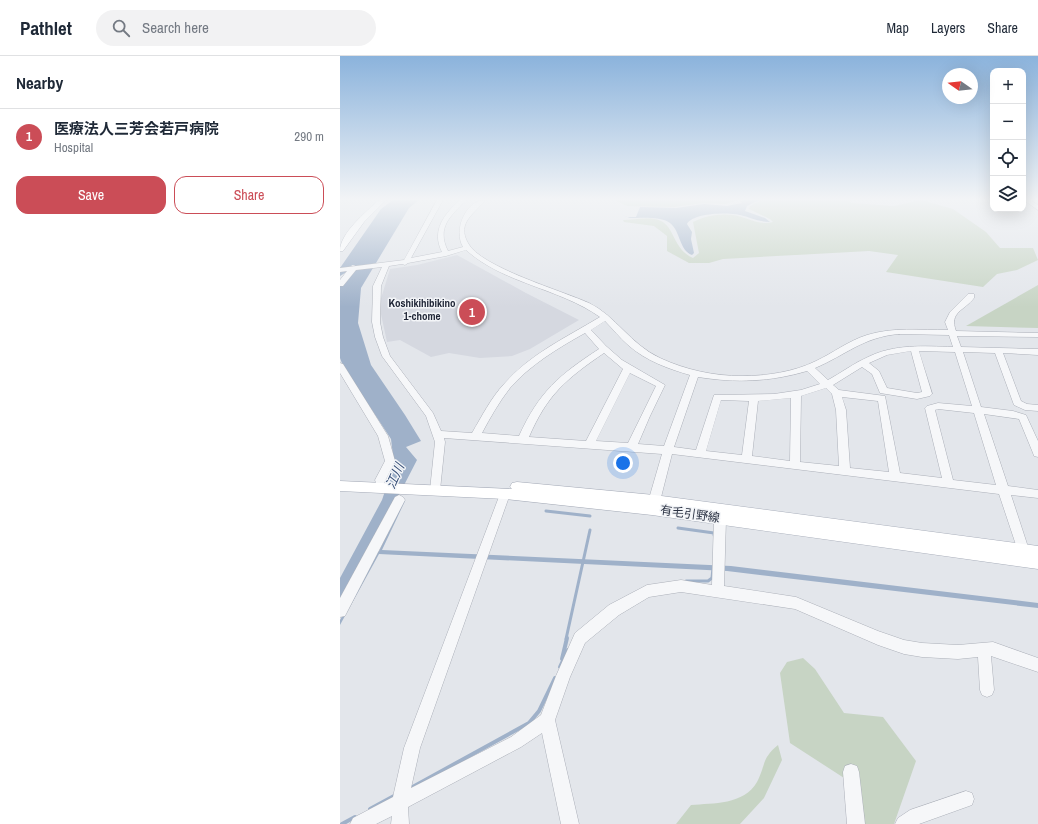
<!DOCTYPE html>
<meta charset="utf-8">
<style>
body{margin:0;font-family:"Archivo Narrow","Noto Sans JP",sans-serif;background:#f2f2f3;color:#1f2937}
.controls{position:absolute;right:12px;top:12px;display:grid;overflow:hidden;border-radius:8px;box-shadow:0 4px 16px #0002}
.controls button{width:36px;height:36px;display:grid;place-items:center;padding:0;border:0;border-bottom:1px solid #e0e1e3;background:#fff;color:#1f2937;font:20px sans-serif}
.compass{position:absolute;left:602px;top:12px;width:36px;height:36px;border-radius:50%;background:#fff;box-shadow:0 4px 16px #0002;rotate:284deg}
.you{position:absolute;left:283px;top:407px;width:14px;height:14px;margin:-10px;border:3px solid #fff;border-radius:50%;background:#1a73e8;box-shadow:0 0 0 6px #1a73e833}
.badge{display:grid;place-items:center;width:26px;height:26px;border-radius:50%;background:#cb4d57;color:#fff;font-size:13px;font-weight:700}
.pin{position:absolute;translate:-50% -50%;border:2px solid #fff;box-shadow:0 1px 4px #0006}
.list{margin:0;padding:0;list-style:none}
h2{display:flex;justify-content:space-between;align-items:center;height:52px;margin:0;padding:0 16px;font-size:17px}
h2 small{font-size:13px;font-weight:400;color:#747a83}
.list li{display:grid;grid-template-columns:26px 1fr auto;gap:12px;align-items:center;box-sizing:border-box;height:56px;padding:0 16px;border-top:1px solid #e0e1e3}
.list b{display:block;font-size:15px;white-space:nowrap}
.list p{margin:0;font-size:13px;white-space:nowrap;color:#747a83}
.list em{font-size:13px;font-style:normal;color:#747a83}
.actions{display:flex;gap:8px;padding:12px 16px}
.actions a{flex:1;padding:9px 0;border:1px solid #cb4d57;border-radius:12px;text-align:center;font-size:14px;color:#cb4d57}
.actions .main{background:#cb4d57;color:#fff}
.icon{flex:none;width:22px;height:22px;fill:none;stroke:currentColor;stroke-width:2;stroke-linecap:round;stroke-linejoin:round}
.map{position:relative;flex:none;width:698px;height:768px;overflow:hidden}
header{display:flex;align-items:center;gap:24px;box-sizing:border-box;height:56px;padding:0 20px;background:#fff;border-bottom:1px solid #e0e1e3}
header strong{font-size:19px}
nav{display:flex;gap:22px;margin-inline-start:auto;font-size:14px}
.search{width:280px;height:36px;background:#f2f2f3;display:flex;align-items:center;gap:10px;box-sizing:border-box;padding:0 14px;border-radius:22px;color:#747a83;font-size:15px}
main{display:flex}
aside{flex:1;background:#fff}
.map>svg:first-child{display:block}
.built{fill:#d5d8e0}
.green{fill:#c7d4c4}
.water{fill:#9fb1c9}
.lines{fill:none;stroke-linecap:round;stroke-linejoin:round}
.stream-far1{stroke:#9fb1c9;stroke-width:3}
.stream{stroke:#9fb1c9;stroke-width:4}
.river{fill:#9fb1c9;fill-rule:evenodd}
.minor-casing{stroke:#acb0b9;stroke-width:1}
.major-casing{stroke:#a3a9b6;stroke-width:1}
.minor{fill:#f6f7f9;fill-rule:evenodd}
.major{fill:#fff;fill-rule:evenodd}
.labels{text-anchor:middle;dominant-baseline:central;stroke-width:3;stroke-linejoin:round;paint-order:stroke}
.far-neighbourhood-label{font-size:11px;font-weight:bold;fill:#1d2334;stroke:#f3f5f8}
.street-label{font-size:12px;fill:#2b3243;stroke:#f3f5f8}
.water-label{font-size:13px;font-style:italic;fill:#364e76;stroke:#f3f5f8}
</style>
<header>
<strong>Pathlet</strong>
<div class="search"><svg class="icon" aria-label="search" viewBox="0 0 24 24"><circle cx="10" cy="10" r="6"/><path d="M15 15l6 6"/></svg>Search here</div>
<nav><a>Map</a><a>Layers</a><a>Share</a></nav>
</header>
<main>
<aside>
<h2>Nearby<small></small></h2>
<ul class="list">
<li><span class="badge">1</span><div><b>医療法人三芳会若戸病院</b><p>Hospital</p></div><em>290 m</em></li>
</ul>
<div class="actions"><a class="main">Save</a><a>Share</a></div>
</aside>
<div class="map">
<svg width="698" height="768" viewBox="0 0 698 768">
<rect width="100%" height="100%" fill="#e3e6eb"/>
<polygon class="built" points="117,199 186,237 239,264 190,293 172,300 140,302 109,297 91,301 60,284 47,286 39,249 50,213 77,209"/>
<g class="green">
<polygon points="275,144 397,144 386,148 363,147 334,151 287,150"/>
<path d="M422,144H508L512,147L554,150L581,144L613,153L646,176L660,192H693L698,204L677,214L657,218L643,231L546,216L558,199L529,195L383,203L369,207H349L327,195V180L314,170L284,166L283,164C294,164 311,160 321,165C335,172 333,193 353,202L359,197L353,166C364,160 380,157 393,159C406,161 419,170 433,166L430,163L409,153L410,150Z"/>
<polygon points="698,229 698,272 626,270"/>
<polygon points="463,602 475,613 504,657 543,661 576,705 554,768 521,768 518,731 450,687 440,617 447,606"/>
<path d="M438,689L442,704L424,742L400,768H336L351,749C373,747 404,749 417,726C426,709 421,703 438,689Z"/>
</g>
<g class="water">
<polygon points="53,144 79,144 69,152 21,232 18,267 31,309 65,359 81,385 66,391 77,404 30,495 39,495 63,445 65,445 42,494 391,510 698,547 698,552 387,515 39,498 0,569 0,564 37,498 0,551 0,522 42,444 54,408 51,383 3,310 0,302 0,243 7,222 15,209 12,209 8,215 0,220 0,212 41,153"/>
<path d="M404,144H419L407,150L405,155L425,162L430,166C418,166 410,161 400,159C387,156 353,157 347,168L352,176L351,183L354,197L352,199C339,194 341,176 330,167C321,160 301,162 290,162L282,159L287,161H296L300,151L336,152L364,148L387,150L402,147L400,145Z"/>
</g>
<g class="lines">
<g class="stream-far1">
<polyline points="206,455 250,460"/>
<polyline points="338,472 374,477 374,479"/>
<polyline points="346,525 368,525 372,522 373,512"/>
<polyline points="226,583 250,474"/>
</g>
<g class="stream">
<polyline points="222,603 227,582"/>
<polyline points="220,611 228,594"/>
<polyline points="69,733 189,667 199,655 215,622"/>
<polyline points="30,753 54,740"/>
<polyline points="2,768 15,761"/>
</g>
<polygon class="river" points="15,211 20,214 7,234 5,243 0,246 0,229 12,212"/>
<g class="minor-casing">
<g id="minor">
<path d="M97,144H103L71,202L102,196C91,175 104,158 120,144H126C111,160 96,171 108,195L123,191C113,174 126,144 145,144C136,157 116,166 128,187C140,211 223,235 249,247C276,260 290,288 320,302C346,314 374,320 402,320C426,320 454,316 476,305C493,297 508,285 527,279C553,271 580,274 608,274L605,266L610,256L628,238H634V242C624,255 609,256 616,275L698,277V281L617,280L621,291L698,293V299L663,297L681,345L687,348L698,349V355L685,354L674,349L655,297L623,296L641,351L673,355L686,359L698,385V401L694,400L693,397L679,363L644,358L668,430L698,434V442L671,439L689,494L687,498L683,499L679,498L659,438L332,398L318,453L316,456L312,458L308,456L306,453L322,398L104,382L105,386L100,434L99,437L95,438L91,437L90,434L95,386L86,360L42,300L35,281L32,266L33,230L42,211L16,214L3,230H0V224L7,215L0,216V212L64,204ZM126,194C164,228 219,232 260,261C227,281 190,298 164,328C151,342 142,360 132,377L101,375L93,357L50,300L43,281L40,266L41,230L49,210L62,208L65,209L68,207L106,200ZM265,265C273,273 280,282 288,289C306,305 329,313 350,319L324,390L298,388L310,360L325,329L282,304L266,290L251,274ZM245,277L259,293C219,319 199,336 179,380L142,377C150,362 159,346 170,332C190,309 218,292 245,277ZM559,278L609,279L613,291C584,290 554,288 528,301C514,307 501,317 488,324L475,312C506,299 523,281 559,278ZM571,295L582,336L577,337L547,332L539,315L529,307L547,299ZM579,295L615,296L632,350L598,347L587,350L585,352L602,422L560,417L545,340L499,334L493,329L522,311L532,318L540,337L577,343L590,340L592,338ZM264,297L283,313L246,385L189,381C207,339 226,323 264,297ZM467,315L480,328L461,334L434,338L374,339L356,394L334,391L358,321C396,327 430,326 467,315ZM290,317L316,330L288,387L256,385ZM486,332L492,338L496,354L499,410L460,406L461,340ZM502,341L538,345L549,416L510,412L506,354ZM451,342L450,405L412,400L418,345ZM381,344L409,345L402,399L366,395ZM598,353L634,357L656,429L613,424L595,354Z"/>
<polygon points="684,144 690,144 698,149 698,154"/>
<polygon points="0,307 3,308 48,380 55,405 44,427 40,428 36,427 35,424 45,405 38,380 0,317"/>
<polygon points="165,434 169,435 170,438 80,692 71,732 171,681 201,659 216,620 235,577 269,549 307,529 341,524 372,529 374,463 376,460 380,458 384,460 386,463 384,530 456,541 538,575 564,584 582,587 618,589 653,586 698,602 698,616 651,600 654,634 652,639 647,641 642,639 640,634 638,601 618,603 582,601 564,598 538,589 455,553 341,536 309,541 279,559 245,587 230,621 215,664 239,768 221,768 202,677 181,691 68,751 69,768 51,768 52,760 36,768 10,768 13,762 53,741 64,692 160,438 161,435"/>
<polygon points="59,439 63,441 65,444 5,560 0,561 0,542 55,441"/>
<polygon points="511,708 517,710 519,716 525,768 507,768 503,716 505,710"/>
<polygon points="626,735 632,737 634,743 632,749 579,768 555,768 558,762 570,754"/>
</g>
</g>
<g class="major-casing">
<g id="major">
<path d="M39,144H46L24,166L3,195H0C0,177 26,156 39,144Z"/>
<polygon points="0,425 172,433 170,431 172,427 177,426 314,439 698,490 698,513 312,459 165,443 0,435"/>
</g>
</g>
<use href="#minor" class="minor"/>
<use href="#major" class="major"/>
</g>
<linearGradient id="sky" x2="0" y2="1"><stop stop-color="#8bb3dc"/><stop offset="0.57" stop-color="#f2f4f6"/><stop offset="1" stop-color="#f2f4f6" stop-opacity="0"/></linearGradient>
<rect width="698" height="251" fill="url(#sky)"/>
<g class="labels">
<g class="far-neighbourhood-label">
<text x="82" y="247">Koshikihibikino<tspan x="82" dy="13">1-chome</tspan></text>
</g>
<g class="street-label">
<text transform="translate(350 458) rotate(8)">有毛引野線</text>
</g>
<g class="water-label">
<text transform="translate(55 420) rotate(-66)">江川</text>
</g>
</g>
</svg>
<div class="controls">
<button>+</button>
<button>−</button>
<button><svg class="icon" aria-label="locate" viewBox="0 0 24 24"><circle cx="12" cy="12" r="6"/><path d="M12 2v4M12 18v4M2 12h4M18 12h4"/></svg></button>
<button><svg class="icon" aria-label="layers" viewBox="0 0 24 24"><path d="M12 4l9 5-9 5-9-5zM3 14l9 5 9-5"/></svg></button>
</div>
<svg class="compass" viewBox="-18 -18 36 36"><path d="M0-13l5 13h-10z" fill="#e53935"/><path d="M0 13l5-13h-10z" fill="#747a83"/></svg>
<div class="you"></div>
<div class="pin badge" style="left:132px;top:256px">1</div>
</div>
</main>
